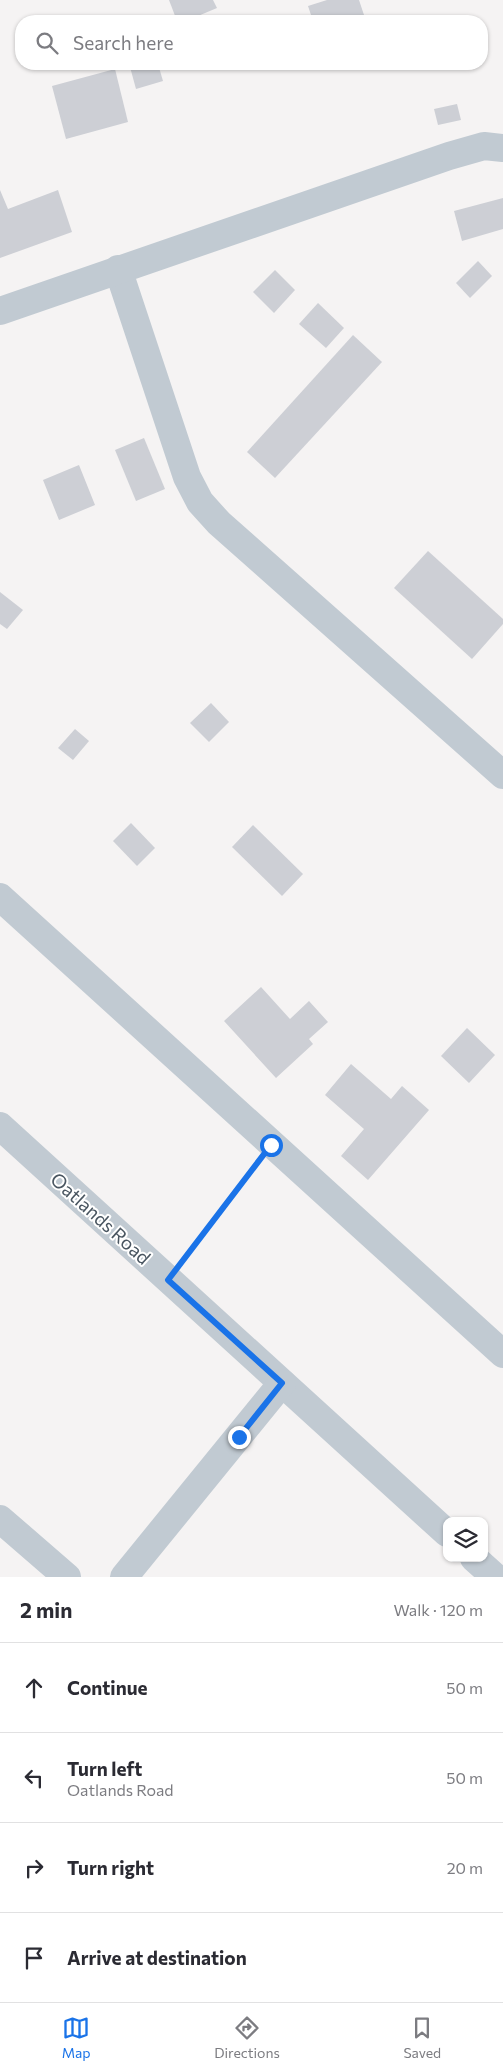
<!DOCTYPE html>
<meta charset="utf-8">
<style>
body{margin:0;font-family:Commissioner,sans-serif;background:#f7f7f7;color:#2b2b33}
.controls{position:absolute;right:15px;bottom:15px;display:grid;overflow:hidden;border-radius:10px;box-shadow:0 1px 4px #0004}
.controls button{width:45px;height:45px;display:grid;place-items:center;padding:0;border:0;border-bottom:1px solid #e1e1e2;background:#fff;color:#2b2b33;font:25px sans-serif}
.stop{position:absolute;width:15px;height:15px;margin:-11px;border:4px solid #1a73e8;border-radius:50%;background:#fff}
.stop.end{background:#1a73e8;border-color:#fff;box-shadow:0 1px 5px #0008}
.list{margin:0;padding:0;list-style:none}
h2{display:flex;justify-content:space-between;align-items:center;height:65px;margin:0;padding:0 20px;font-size:21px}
h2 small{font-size:16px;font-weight:400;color:#7c7c81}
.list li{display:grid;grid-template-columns:32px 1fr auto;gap:15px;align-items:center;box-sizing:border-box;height:90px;padding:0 20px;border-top:1px solid #e1e1e2}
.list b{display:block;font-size:19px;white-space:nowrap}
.list p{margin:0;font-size:16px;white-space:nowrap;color:#7c7c81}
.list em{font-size:16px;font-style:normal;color:#7c7c81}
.icon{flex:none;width:28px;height:28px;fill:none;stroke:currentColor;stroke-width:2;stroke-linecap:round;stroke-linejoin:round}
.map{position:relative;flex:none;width:503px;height:1577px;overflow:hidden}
.search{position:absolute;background:#fff;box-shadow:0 1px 4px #0004;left:15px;right:15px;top:15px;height:55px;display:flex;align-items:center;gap:12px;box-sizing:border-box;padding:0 18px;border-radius:20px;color:#7c7c81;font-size:19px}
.sheet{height:425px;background:#fff}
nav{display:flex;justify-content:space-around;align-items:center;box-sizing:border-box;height:70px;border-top:1px solid #e1e1e2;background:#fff;font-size:14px;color:#7c7c81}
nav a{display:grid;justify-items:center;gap:2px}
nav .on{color:#1a73e8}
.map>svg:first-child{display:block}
.building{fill:#cdcfd5}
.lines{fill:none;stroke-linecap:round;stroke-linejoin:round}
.path{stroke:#7ad0a6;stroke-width:3;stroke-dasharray:4 2.5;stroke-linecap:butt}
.minor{stroke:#c1cad2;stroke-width:28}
.route{stroke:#1a73e8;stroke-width:6}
.labels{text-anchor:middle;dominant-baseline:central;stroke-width:4;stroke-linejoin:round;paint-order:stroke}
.street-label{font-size:19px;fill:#4a5661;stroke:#fff}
</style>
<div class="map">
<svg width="503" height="1577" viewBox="0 0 503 1577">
<rect width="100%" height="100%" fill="#f5f3f3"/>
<g class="building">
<polygon points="169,0 213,0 217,8 186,21 177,21"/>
<polygon points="327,0 359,0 366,21 313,21 308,6"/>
<polygon points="139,64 158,64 163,81 136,89 130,67"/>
<polygon points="115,69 128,122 66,139 52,86"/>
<polygon points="457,104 461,120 438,125 434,109"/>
<polygon points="0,190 8,209 58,190 72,232 0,258"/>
<polygon points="503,198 503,229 462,241 454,211"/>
<polygon points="478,261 492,276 470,298 456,283"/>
<polygon points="275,270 295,290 274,313 253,292"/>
<polygon points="318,303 344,328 326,348 299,324"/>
<polygon points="353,335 382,362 275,478 247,452"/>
<polygon points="144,438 165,489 136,501 115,450"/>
<polygon points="79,465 95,505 59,520 43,480"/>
<polygon points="428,551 503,619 503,624 472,659 394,588"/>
<polygon points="0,592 23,610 7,629 0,624"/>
<polygon points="211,703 229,722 209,742 190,723"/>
<polygon points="75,729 89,741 73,760 58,748"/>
<polygon points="131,823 155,848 137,866 113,841"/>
<polygon points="253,825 303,874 282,896 232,847"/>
<polygon points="261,987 290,1019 309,1001 328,1022 309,1039 313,1044 276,1078 224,1021"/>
<polygon points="467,1028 495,1055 469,1083 441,1056"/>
<polygon points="351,1064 391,1099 402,1086 429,1110 368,1180 341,1156 364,1129 325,1095"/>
</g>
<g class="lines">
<polyline class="path" points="184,1259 257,1163"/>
<g class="minor">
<polyline points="118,269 187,477 200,502 219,523 503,775"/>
<polyline points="0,311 449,156 484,146 503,148"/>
<polyline points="0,897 503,1354"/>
<polyline points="0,1126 447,1533"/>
<polyline points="0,1519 67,1577"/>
<polyline points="474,1558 495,1577"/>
<polyline points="124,1577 282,1383"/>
</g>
</g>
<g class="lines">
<polyline class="route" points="239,1437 282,1383 168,1280 271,1145"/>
</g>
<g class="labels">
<g class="street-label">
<text transform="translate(101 1218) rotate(42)">Oatlands Road</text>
</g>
</g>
</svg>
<div class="controls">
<button><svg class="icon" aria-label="layers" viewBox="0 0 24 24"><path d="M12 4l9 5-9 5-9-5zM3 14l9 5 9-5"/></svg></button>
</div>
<div class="stop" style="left:271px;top:1145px"></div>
<div class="stop end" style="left:239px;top:1437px"></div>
<div class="search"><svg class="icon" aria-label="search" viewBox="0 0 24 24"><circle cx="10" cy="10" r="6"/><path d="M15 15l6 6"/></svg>Search here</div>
</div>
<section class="sheet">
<h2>2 min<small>Walk · 120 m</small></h2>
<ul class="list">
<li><svg class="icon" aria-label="ahead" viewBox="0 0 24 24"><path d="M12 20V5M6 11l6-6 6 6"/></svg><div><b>Continue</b></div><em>50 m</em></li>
<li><svg class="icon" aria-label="left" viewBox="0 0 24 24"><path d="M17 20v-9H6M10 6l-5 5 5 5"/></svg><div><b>Turn left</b><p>Oatlands Road</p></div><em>50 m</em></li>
<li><svg class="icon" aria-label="right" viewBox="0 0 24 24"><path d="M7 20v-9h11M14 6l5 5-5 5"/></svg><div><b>Turn right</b></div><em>20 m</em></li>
<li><svg class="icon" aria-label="arrive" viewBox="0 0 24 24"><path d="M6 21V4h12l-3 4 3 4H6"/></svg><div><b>Arrive at destination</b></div></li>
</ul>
</section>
<nav>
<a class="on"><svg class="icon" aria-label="map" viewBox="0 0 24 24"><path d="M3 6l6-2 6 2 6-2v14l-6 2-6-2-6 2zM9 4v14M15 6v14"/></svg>Map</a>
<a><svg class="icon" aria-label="directions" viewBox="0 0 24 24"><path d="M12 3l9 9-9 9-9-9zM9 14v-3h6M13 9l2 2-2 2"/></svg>Directions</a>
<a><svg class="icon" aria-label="saved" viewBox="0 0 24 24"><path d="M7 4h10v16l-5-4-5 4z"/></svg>Saved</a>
</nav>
